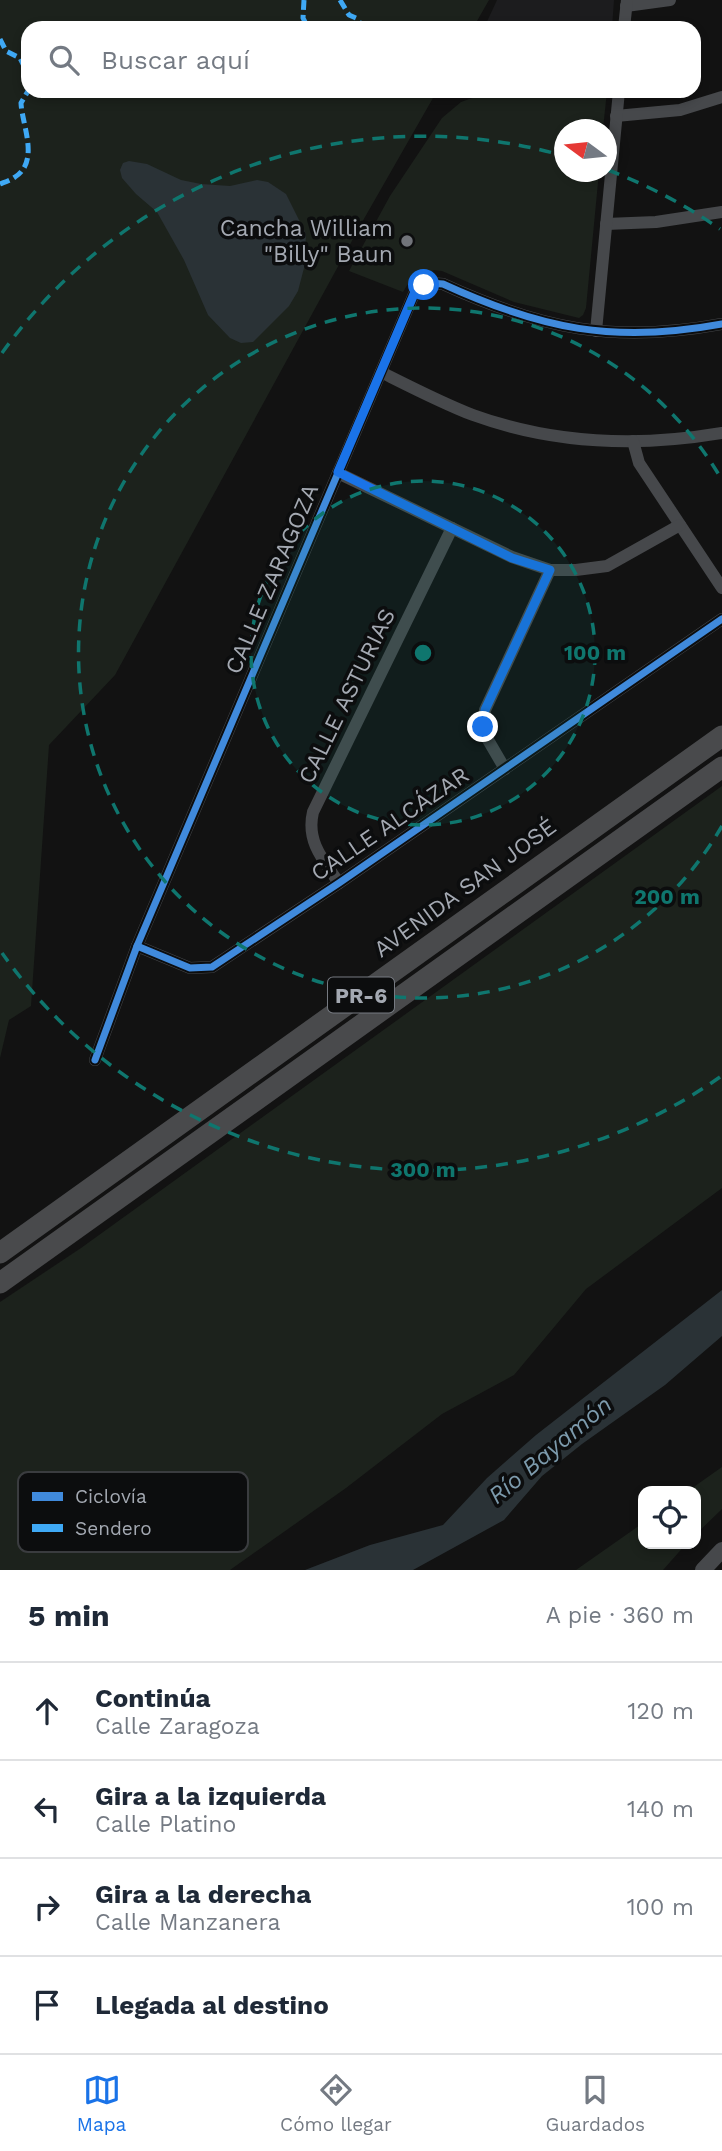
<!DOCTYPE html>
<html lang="es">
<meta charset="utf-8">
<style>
body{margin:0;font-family:"Work Sans",sans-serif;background:#f6f6f7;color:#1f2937}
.controls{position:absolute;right:21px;bottom:21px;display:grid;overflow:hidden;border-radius:14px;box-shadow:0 4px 10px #0003}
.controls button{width:63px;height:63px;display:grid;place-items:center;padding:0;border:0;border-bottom:2px solid #e0e1e3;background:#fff;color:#1f2937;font:35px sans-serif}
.compass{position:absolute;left:554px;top:119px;width:63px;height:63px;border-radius:50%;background:#fff;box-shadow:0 4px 10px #0003;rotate:285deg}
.stop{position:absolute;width:21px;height:21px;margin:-16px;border:5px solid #1a73e8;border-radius:50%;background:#fff}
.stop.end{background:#1a73e8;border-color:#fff;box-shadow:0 2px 7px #0008}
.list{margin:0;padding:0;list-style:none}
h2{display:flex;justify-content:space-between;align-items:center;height:91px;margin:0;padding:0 28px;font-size:30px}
h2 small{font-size:23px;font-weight:400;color:#747a83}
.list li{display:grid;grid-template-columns:46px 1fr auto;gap:21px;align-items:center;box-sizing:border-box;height:98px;padding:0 28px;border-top:2px solid #e0e1e3}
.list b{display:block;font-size:26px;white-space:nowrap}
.list p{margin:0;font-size:23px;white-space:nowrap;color:#747a83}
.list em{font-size:23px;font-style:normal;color:#747a83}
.icon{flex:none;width:38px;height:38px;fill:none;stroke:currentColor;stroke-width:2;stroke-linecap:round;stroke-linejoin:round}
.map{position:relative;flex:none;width:722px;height:1570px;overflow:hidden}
.search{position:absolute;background:#fff;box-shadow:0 4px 10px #0003;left:21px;right:21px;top:21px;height:77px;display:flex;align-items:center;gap:18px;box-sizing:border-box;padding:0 24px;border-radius:21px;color:#747a83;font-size:26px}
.sheet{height:483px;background:#fff}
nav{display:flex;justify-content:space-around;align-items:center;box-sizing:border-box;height:98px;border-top:2px solid #e0e1e3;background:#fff;font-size:19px;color:#747a83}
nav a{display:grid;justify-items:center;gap:4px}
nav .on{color:#1a73e8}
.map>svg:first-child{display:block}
.built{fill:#1c1c1e}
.green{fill:#1c221c}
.water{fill:#2a3236}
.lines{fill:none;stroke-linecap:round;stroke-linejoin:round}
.minor{stroke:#46484b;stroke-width:12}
.tertiary{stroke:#46484b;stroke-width:16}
.primary{stroke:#494a4c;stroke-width:21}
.quiet{stroke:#3fa9f5;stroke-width:5;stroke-dasharray:10 5;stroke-linecap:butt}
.cycleway-casing{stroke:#0c0d0e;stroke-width:11}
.cycleway{stroke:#408adc;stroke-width:7}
.route{stroke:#1a73e8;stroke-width:9}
.ring{fill:none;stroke:#0f766e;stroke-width:3.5;stroke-dasharray:12 9}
.poi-dot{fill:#71747a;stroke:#0c0d0e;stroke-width:2.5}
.labels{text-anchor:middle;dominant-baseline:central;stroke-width:7;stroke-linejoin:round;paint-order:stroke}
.shield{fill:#0c0d0e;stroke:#767a81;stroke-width:2}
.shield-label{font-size:21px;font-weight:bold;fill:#a4a9b2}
.poi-label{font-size:23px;fill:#a4a9b2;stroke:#0c0d0e;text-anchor:end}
.street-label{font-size:23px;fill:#a4a9b2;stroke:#0c0d0e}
.water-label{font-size:24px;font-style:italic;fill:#7c9aac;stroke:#0c0d0e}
.key{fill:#0c0d0e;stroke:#3a3c3f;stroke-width:2}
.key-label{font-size:19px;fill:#a4a9b2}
.centre{fill:#0f766e;stroke:#0c0d0e;stroke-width:3.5}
.ring-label{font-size:21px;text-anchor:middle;font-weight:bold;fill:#0f766e;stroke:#0c0d0e;stroke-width:7;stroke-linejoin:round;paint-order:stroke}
</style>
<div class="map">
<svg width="722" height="1570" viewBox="0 0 722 1570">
<rect width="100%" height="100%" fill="#121212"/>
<polygon class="built" points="497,0 614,0 612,28 484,28"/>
<g class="green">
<polygon points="0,0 489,0 473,28 28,28 28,91 437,91 365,217 115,675 49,745 31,1006 9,1020 0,1058"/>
<polygon points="492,91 607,91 603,129 564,130 564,172 599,172 586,308 583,315 579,318 514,302 442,271 434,270 412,277 403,292 349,271 390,196 442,118 461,102"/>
<polygon points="722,786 722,1188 586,1289 514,1375 442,1414 346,1488 230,1570 0,1570 0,1302 81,1248"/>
<polygon points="722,1467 722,1509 696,1534 696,1491 688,1491"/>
<polygon points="643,1523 643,1544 686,1544 663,1570 576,1570"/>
</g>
<g class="water">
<polygon points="129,161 147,164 181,180 201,184 230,186 257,180 268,182 286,194 306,234 304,268 298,291 289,306 253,342 241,343 230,338 208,315 184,260 157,212 136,194 122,178 120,170 123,163"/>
<polygon points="722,1290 722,1336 665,1385 582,1444 542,1476 504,1520 413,1570 305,1570 370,1545 443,1525 487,1478 536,1435"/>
</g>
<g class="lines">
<g class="minor">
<polyline points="626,6 670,0"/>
<polyline points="624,28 627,0"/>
<polyline points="616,116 680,110 722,97"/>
<polyline points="606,224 656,222 722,212"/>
<polyline points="596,331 619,91"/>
<path d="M381,372C411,387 442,403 473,415C553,444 639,447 722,433"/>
<polyline points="633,441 639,463 722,588"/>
<polyline points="338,473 512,557 550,570 576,570 607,566 680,525"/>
<polyline points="505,769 484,733 485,710 550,570"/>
<path d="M339,883C323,860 306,841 313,812L452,528"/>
<polyline points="137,946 190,968 212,967 339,883 722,619"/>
<path d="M95,1060L137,946L414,294C424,285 430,282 443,284C541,329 614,344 722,324"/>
</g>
<polyline class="tertiary" points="703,1570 722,1550"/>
<g class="primary">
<polyline points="0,1253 722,736"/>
<polyline points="0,1283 722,767"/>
</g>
<g class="quiet">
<polyline points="304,0 303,18 308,28"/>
<polyline points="340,0 349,15 356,18 364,28"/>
<polyline points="0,39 6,51 20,58 28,74"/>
<path d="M0,184C5,182 11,180 15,177C40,161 22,125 21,103L28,91"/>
</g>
<g class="cycleway-casing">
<g id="cycleway">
<polyline points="137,946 190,968 212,967 339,883 722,619"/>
<path d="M95,1060L137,946L414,294C424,285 430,282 443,284C541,329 614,344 722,324"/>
</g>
</g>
<use href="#cycleway" class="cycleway"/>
</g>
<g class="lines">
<polyline class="route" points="424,285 414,294 338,472 512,558 550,570 485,710 483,727"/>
</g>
<circle cx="423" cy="653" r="172" fill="#0f766e" fill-opacity=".12"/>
<g class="ring">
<circle cx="423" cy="653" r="172"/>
<path d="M722 826A345 345 0 1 1 722 480"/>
<path d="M720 1077A517 517 0 0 1 2 953M2 353A517 517 0 0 1 561 155M608 170A517 517 0 0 1 720 229"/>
</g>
<circle class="poi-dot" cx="407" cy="241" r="7"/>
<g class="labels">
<rect class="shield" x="328" y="977.5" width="66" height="35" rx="5"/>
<g class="shield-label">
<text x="361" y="995">PR-6</text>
</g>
<g class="poi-label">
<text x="393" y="228">Cancha William<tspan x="393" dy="26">"Billy" Baun</tspan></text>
</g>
<g class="street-label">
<text transform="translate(272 579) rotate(-67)">CALLE ZARAGOZA</text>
<text transform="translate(347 696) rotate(-64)">CALLE ASTURIAS</text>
<text transform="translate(390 824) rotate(-34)">CALLE ALCÁZAR</text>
<text transform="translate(465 888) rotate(-36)">AVENIDA SAN JOSÉ</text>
</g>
<g class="water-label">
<text transform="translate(550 1450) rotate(-40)">Río Bayamón</text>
</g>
</g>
<rect x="18" y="1472" width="230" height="80" rx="10" class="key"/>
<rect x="32" y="1492" width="31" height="9" fill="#408adc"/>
<rect x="32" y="1524" width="31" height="8" fill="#3fa9f5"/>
<g class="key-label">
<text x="75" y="1503">Ciclovía</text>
<text x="75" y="1535">Sendero</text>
</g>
<circle cx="423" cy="653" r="10" class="centre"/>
<g class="ring-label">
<text x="595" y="660">100 m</text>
<text x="667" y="904">200 m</text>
<text x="423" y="1177">300 m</text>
</g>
</svg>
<div class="controls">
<button><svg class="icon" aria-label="locate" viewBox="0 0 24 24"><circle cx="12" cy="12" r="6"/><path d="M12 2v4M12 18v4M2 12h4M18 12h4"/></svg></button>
</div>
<svg class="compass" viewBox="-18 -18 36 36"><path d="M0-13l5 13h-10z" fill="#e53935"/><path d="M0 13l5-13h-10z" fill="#747a83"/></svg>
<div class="stop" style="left:424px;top:285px"></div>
<div class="stop end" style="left:483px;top:727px"></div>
<div class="search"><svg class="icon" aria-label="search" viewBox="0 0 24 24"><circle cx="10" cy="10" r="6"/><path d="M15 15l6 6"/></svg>Buscar aquí</div>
</div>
<section class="sheet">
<h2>5 min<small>A pie · 360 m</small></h2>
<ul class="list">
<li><svg class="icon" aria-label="ahead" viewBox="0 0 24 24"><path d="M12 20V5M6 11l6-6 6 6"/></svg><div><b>Continúa</b><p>Calle Zaragoza</p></div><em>120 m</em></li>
<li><svg class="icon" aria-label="left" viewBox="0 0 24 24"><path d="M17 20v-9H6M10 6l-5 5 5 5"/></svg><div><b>Gira a la izquierda</b><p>Calle Platino</p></div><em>140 m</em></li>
<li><svg class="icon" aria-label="right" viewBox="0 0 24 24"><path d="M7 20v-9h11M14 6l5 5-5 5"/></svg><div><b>Gira a la derecha</b><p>Calle Manzanera</p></div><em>100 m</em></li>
<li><svg class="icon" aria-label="arrive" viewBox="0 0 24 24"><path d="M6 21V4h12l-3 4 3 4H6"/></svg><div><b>Llegada al destino</b></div></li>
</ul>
</section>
<nav>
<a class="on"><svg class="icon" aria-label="map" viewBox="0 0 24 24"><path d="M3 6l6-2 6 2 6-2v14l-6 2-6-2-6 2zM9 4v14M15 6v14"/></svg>Mapa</a>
<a><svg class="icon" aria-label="directions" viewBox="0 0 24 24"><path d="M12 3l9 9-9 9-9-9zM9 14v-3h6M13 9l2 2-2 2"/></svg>Cómo llegar</a>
<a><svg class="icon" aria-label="saved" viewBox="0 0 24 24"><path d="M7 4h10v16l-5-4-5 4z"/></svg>Guardados</a>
</nav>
